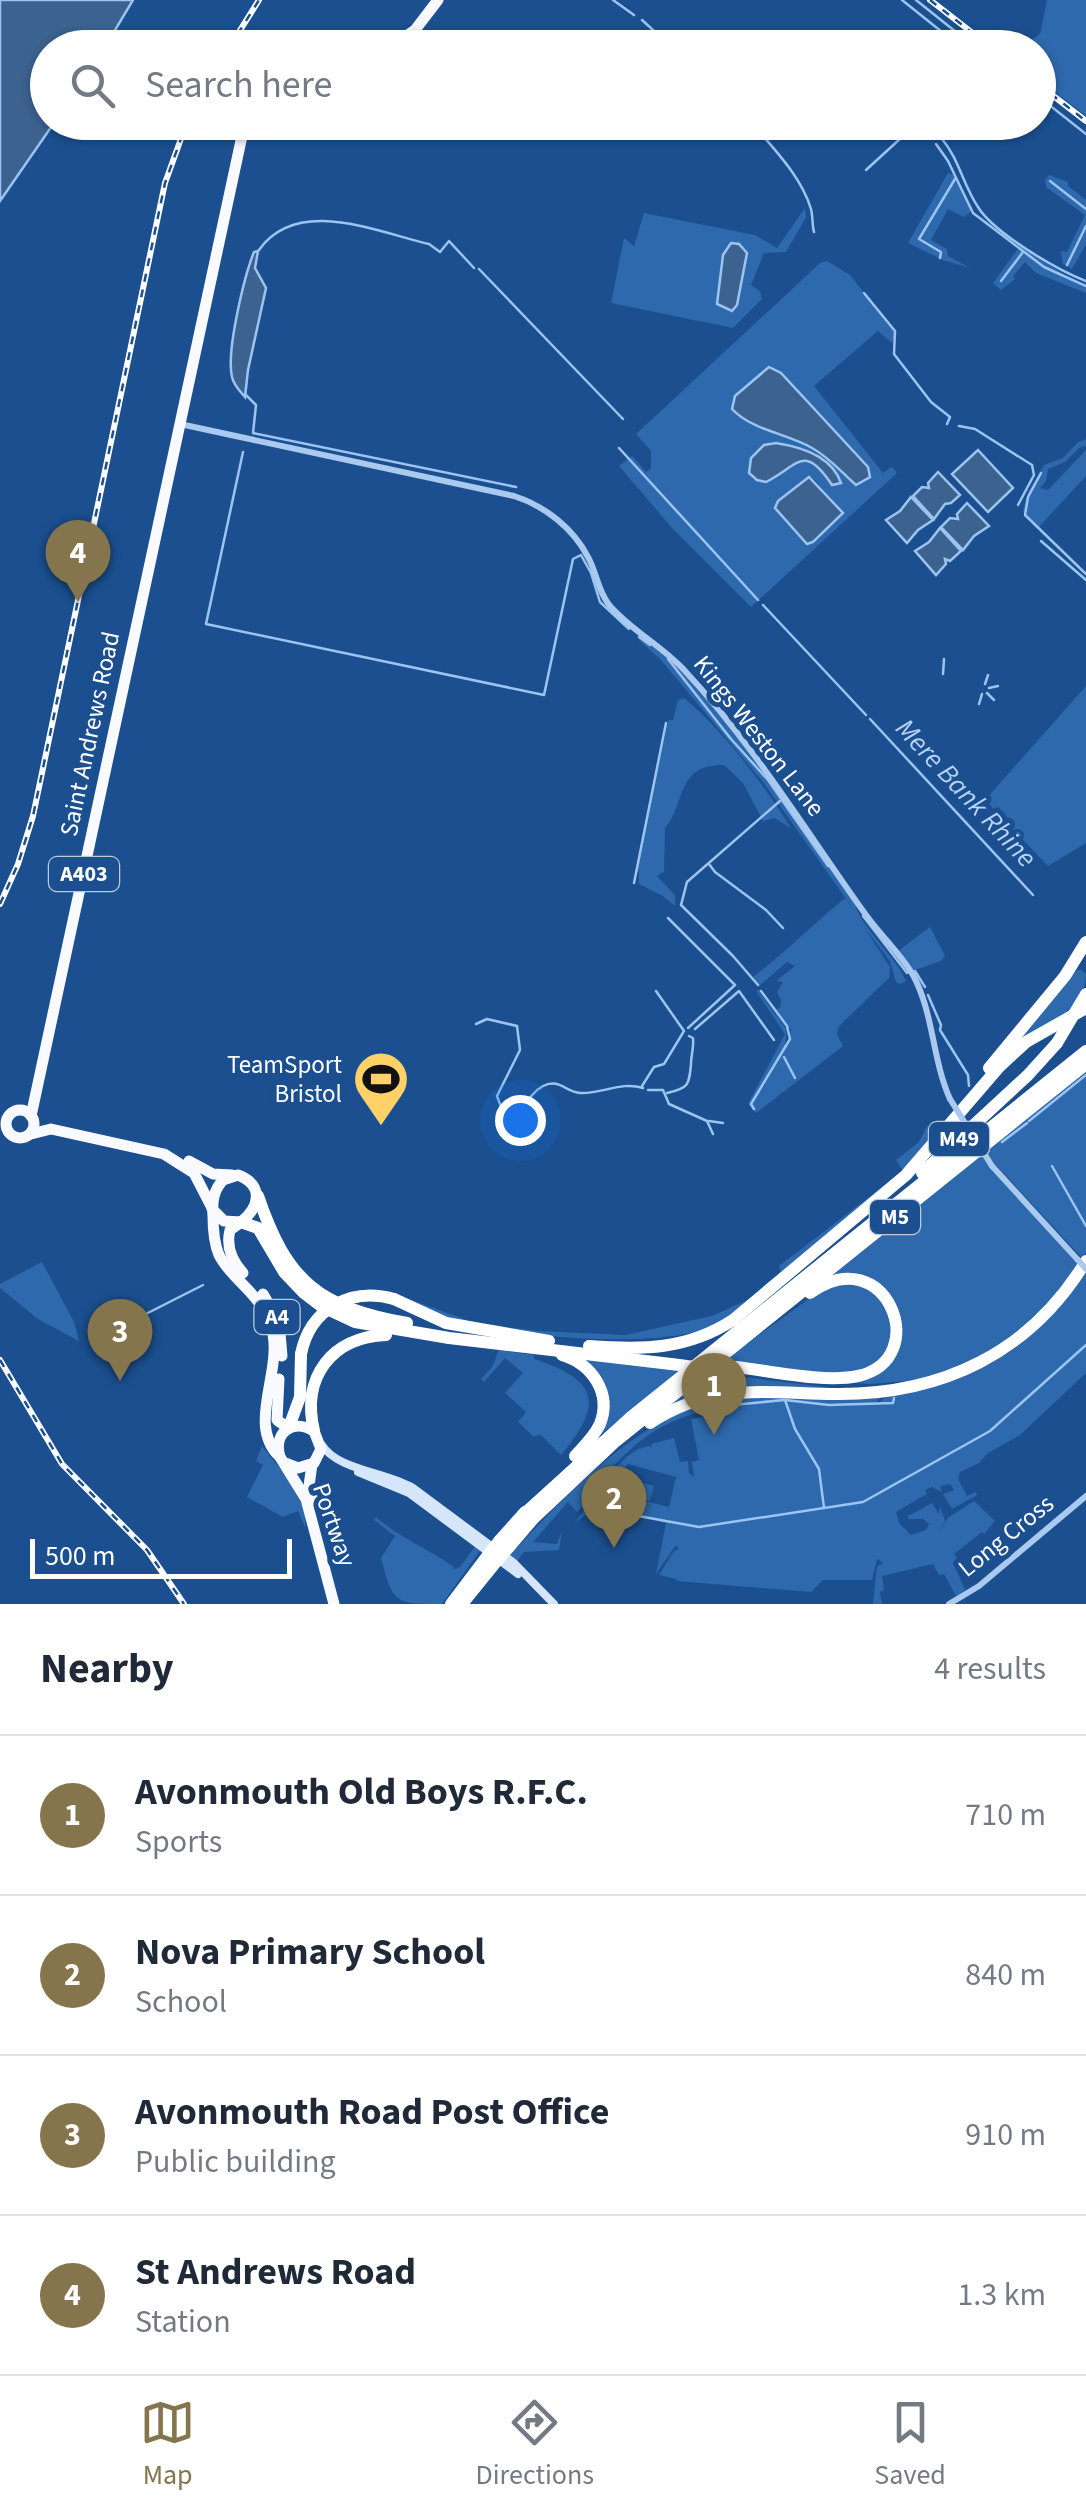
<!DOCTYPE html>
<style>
body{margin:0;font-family:"Source Sans 3",sans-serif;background:#f6f6f7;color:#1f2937}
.scale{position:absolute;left:30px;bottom:25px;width:262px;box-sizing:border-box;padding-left:10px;border:5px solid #fff;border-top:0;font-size:28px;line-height:35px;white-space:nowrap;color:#fff;-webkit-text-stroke:8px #1b4f8f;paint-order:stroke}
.you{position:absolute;left:520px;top:1120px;width:35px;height:35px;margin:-25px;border:8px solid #fff;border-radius:50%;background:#1a73e8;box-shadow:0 0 0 15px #1a73e833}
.badge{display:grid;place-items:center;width:65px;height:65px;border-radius:50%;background:#84754c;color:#fff;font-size:32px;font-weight:700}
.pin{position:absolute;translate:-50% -82px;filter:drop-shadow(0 2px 5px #0008)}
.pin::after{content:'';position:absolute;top:52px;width:35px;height:30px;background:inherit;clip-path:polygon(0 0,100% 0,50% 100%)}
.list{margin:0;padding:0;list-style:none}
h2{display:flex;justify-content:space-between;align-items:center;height:130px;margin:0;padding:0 40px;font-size:42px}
h2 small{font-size:32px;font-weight:400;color:#747a83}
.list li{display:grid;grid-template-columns:65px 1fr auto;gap:30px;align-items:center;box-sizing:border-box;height:160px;padding:0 40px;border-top:2px solid #e0e1e3}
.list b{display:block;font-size:38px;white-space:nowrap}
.list p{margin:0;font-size:32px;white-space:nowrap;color:#747a83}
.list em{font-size:32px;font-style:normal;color:#747a83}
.icon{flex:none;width:55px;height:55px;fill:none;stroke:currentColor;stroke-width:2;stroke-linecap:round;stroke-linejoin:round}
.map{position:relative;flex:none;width:1086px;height:1604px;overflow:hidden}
.search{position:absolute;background:#fff;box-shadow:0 2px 8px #0004;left:30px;right:30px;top:30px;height:110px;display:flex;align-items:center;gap:25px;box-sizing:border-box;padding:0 35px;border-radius:55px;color:#747a83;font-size:38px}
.sheet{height:770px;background:#fff}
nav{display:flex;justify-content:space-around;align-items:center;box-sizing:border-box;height:140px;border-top:2px solid #e0e1e3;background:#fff;font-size:28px;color:#747a83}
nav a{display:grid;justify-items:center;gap:5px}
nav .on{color:#84754c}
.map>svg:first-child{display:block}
.green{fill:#2e69ad;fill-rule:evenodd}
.water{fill:#3c6290;stroke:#9cc4f0;stroke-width:2.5}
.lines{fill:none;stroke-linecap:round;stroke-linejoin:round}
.stream{stroke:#9cc4f0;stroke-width:2.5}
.tertiary{stroke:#a9c9ee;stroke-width:6}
.secondary{stroke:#d6e6fa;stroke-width:8}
.trunk{stroke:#f8faff;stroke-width:11}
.motorway{stroke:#fff;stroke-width:12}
.rail-casing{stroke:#fff;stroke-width:6}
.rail{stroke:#1b4f8f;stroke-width:2.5;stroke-dasharray:8;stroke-linecap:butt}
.tertiary-bridge{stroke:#a9c9ee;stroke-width:6}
.motorway-bridge{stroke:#fff;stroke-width:12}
.labels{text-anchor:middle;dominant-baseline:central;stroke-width:10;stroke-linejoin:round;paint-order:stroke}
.shield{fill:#1b4f8f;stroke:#bbcadd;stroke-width:2.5}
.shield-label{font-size:22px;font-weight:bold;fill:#fff}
.street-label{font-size:25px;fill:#fff;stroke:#1b4f8f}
.poi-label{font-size:25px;fill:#fff;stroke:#1b4f8f;text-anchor:end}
.water-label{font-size:28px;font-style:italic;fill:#b5d3f5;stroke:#1b4f8f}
</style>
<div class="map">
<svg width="1086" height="1604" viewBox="0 0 1086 1604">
<rect width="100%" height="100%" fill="#1b4f8f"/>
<g class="green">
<polygon points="1047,0 1086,0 1086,116 1039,79 1038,48 1021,47 1040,34"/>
<polygon points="948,173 954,175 971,211 964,217 948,209 931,240 947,249 948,256 970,268 943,260 908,243"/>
<polygon points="1049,175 1068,182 1068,186 1086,200 1086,244 1072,269 1063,264 1061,251 1067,252 1085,215 1046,187 1045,180"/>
<path d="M805,208L806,217L786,252L764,253L751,285L760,291L762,299L733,328L611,303L624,238L634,246L644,213L755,235L777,248ZM728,245L747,253L737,305L732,311L717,304L723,255Z"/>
<polygon points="1020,246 1069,278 1086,285 1086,293 1036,273 1025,262 1013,276 1015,279 1001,290 993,283"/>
<path d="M827,261L850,275L896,334L892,343L878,331L814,386L883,473L892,467L897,473L751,607L673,529L619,466L632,456L646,472L651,469V451L636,434L820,263ZM769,367L781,373L868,467L870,471L856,485C816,449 803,440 750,424ZM776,443C797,446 814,451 831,466L830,483C809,441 793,467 766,482L751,458L764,445ZM814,479L843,514L813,542H804L775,505Z"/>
<polygon points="1086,439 1086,446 1079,448 1065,462 1048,469 1046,481 1040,488 1048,490 1086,450 1086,476 1037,529 1023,511 1028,492 1044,465 1063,458 1078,442"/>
<path d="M638,635C721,693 795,816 854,900C859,927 894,953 906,981L900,984L896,982L890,961L864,927L890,967L889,978L839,1026L837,1034L843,1046L756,1113L748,1104L785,1034L756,991L761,989L759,992L787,1030L785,1045H788L791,1030L776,1009L780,1008L781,1000L777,992L783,982L776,981L795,966L787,962L759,986L753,977C786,952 813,924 845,898L854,910L763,782L661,660L639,640Z"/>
<polygon points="1086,686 1086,843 1048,866 985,800"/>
<path d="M684,698C722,729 765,786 791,828L774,818L763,821L743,783L724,765C675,764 686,805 665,828L664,872L657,876L675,895V906L663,896L639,884V871H636L667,726L669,720H673L678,700Z"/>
<polygon points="930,927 945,956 941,961 912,971 898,951"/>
<path d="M1080,969L1086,974C1086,1014 1036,1035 1006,1055L1071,974Z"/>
<polygon points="1086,1069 1086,1252 1083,1259 983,1151"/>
<path d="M937,1124H940L932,1139L903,1173L729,1319C673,1354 512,1337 449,1319C424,1312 403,1296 377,1291L392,1293L475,1323L538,1331L625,1335L712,1316L752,1298L781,1272L779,1266L903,1171L896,1160L919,1142L927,1126L935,1128Z"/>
<polygon points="980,1154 1080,1265 1057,1298 982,1359 919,1380 869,1384 830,1381 848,1381 898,1345 877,1285 819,1284"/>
<polygon points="42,1262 74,1322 79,1341 38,1319 0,1288 0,1284"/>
<path d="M1086,1271V1373L1020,1435L988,1453L979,1463L960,1472L958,1479L967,1496L976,1492L977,1495L952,1509L943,1494L954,1490L950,1484L940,1486L942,1492L932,1487L925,1490L927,1494L896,1512L899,1523L911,1535L926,1530L929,1524L923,1519H908V1516L932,1503L939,1514L940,1506L945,1521L939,1532L948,1518L974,1501L995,1521L984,1534L982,1532L954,1554L961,1563L955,1567L965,1590L956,1596L944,1574L939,1575L933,1564L882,1576L884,1590L880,1592L882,1604H873L877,1567L883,1563L877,1559L872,1580H823L811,1592L677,1581L676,1579L659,1575L674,1551L679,1549L676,1545L656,1574L666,1523C637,1516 598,1499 574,1524L588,1505C597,1507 605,1504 615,1505C627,1506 638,1511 650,1515L621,1504H590L608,1478L612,1479C613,1465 634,1448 649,1446L652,1448L651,1444L674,1438L680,1462L688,1461L689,1473L694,1477L692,1462L699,1460L691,1419L717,1414L716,1408C668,1419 644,1433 611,1469C598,1483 590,1499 577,1512L568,1502L533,1542L557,1544L562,1531L559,1550L524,1552L517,1561L510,1555C575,1486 651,1401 752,1394C795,1390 840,1396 882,1397L876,1402L880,1403L885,1396C973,1384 1037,1347 1086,1271ZM628,1464L676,1477L669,1507L612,1493L650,1501L654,1486L617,1476Z"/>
<polygon points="857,1283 882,1297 894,1336 878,1364 842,1375 723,1361 821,1290 830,1285"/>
<path d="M499,1350L534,1355V1359C600,1380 603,1405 561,1455L541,1435L533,1436L518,1422L526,1412L505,1393L523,1373L505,1358L484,1382L481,1379L492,1367Z"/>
<polygon points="572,1356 680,1369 593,1441 606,1402"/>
<polygon points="708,1373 852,1390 768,1387 669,1405"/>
<path d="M262,1446C278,1467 310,1499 305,1527L298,1511L283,1517L247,1497L263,1465L256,1461Z"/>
<path d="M376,1517C401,1539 429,1549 454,1567L453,1570L460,1567L476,1545L482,1548L442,1604C395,1604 393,1604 381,1558L395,1536L374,1520Z"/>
</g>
<g class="water">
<polygon points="0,0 133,0 105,47 48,48 48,122 54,123 0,201"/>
<polygon points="731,243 739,244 747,253 737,305 732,311 717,304 723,255"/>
<path d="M258,251L255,268L266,288L248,370L245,397C240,391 234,386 232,377C226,352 244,277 254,252Z"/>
<path d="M769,367L781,373L868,467L870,477L856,485C841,472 830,458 812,448C786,433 753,431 732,409L735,396Z"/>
<path d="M776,443C802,447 832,456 841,483L832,485C804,443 799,465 766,482L757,480L749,473L751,458L764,445Z"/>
<polygon points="978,450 1013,488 988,512 952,474"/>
<polygon points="938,472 960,495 951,503 945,504 934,519 913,496 922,487 929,488 928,483"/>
<polygon points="809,477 843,513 813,542 807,544 775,508 778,501"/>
<polygon points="911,497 933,520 918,530 907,543 886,520 900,511"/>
<polygon points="967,503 989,526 974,536 963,550 941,527 950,518 958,519 957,514"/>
<polygon points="940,528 961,551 950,561 945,559 946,564 936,575 915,551 929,542"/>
</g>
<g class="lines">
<g class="stream">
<polyline points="613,0 634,15"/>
<polyline points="902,0 962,48"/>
<polyline points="916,0 976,48"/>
<polyline points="642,20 673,48"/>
<polyline points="1038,96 1086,134"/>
<path d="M751,122C773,148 801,176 811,209C813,217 812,225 814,232"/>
<polyline points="928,122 935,132"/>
<polyline points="922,124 930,136"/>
<path d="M942,139C959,159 963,185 978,207C994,233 1057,270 1086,281"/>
<polyline points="936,144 948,161 973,213 1044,267 1086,286"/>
<polyline points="866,170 913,127 926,122"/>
<polyline points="1050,181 1086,209"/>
<path d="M259,250C297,196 377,232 429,244L440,252L449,241L474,268"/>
<polyline points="940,258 941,252 919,239 955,179"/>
<polyline points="1067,265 1086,226"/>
<polyline points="479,269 623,419"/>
<polyline points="1001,281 1023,252"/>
<polyline points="864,293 895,331 894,354 931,402 950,417 947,424"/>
<polyline points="245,394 256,405 253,433 516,487"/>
<polyline points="959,426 975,429 1032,465 1034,475 1018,505"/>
<polyline points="619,448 758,600"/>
<polyline points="243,452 206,624 544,695 573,559 581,555 591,573 600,602 629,629"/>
<polyline points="1041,473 1028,497 1025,515 1086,574"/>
<polyline points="1041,541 1086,580"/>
<polyline points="763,605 866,715"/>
<polyline points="639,637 650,645"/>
<polyline points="668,659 731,739 768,780 828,866"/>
<polyline points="943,674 944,659"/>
<polyline points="985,684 988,675"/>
<polyline points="989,688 998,686"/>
<polyline points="987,693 994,700"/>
<polyline points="979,704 982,694"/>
<polyline points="870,719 1033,895"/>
<polyline points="709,864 715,872 766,910 783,928"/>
<polyline points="634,883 666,723"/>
<polyline points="863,916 907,973"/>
<polyline points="668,918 735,985 688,1028"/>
<polyline points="915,971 925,987"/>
<polyline points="758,985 733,956 681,905 687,882 780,801"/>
<polyline points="928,995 941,1025 940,1030 968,1075 969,1086"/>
<path d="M476,1024L487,1019L517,1026L520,1050L497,1096C500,1106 505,1118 517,1117C526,1106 530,1093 543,1086C559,1078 566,1092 580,1093C603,1094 621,1081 643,1088"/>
<polyline points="695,1029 739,991 774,1040"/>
<polyline points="784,1057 795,1078"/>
<polyline points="642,1086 654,1067 664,1064 684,1031 656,991"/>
<polyline points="648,1090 663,1090 669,1104 707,1121 713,1134"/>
<path d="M667,1093C689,1088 689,1085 691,1064C691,1055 694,1048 693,1038L689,1036"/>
<polyline points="754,1109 751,1104 790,1039 787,1026 761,991"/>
<polyline points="709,1121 723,1123"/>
<polyline points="1029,1121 1086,1075"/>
<polyline points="1002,1142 1027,1123"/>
<polyline points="1052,1166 1086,1226"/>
<polyline points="130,1322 203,1285"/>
<polyline points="722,1406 784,1400"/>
<polyline points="824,1508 819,1469 795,1429 785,1400 829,1405 893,1403 894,1398"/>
<polyline points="605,1510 699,1527 863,1502 990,1431 1086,1345"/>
</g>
<g class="tertiary">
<path d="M180,424L514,496C545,506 573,528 588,557C597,573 598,592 610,606C632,631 662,646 685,671C754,745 807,833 866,915C881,936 900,953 913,975C934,1014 932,1059 950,1099"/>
<polyline points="992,1166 1078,1260"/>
<polyline points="949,1604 979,1586 1086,1496"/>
</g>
<g class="secondary">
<path d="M322,1445C337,1470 386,1472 413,1488L514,1563L554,1604"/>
<polyline points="358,1472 409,1493 518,1574"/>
</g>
<g class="trunk">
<polyline points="389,48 415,30 438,0"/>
<circle cx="20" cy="1124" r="14"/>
<polyline points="31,1116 245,122"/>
<polyline points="31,1134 51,1129 164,1154 194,1173 211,1206"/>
<polyline points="189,1161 213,1174 232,1175"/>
<path d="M212,1209L224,1221L241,1222C260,1207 264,1185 238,1175L223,1180C213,1191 212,1202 213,1216C213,1229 214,1243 219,1255C230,1278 258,1291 270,1323C287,1367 244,1424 280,1457"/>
<path d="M240,1223L230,1230C226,1246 232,1261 243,1273"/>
<polyline points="263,1294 279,1322 282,1356"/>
<polyline points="279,1379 277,1420 288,1428"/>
<path d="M285,1463L298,1468L314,1463L321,1449L314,1431C292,1418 273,1433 280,1457L306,1499L334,1604"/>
<polyline points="312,1464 309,1486 314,1503"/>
</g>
<g class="motorway">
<polyline points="989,1068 1065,976 1086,942"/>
<polyline points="922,1173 1028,1075 1057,1043"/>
<path d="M258,1196C287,1282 319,1307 407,1323"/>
<polyline points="241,1222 258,1228 284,1272 304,1293 321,1306 355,1322 449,1338 671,1364"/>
<polyline points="394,1299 446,1323 549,1341"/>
<path d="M589,1346C642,1350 687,1350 733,1320L906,1175L999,1067L1026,1042L1086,1008"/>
<path d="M562,1355C592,1364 612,1393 600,1424C594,1437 584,1446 575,1456"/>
<path d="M736,1367C771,1371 824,1383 858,1376C934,1359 886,1238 810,1293"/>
<path d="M650,1423C713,1382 764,1393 835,1394C942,1395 1030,1353 1086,1261"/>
<polyline points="289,1427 300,1397 301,1354"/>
<path d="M314,1431C301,1377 332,1337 386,1335"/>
<polyline points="523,1515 631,1417 1086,1051"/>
<polyline points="500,1540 525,1512"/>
<polyline points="509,1547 533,1519 616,1441 1086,1064"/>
<polyline points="451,1604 488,1555"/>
<polyline points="462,1604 496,1562"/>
</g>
<g class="rail-casing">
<g id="rail">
<polyline points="930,0 992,48"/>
<polyline points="229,48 259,0"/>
<polyline points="1038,84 1086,121"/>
<polyline points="0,904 18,864 33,816 165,183 187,122"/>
<polyline points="0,1360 62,1464 147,1550 184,1604"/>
</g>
</g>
<use href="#rail" class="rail"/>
<g class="tertiary-bridge">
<polyline points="950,1099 992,1166"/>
<polyline points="1078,1260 1086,1269"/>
</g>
<g class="motorway-bridge">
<polyline points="1057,1043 1086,994"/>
<path d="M301,1354C310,1309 350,1287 394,1299"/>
<polyline points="671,1364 734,1372"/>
<polyline points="488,1555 500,1540"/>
<polyline points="496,1562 509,1547"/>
</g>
</g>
<defs>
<g id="stadium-pin" transform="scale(2.875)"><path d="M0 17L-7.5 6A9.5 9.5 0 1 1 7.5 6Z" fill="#ffd166" stroke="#1b4f8f"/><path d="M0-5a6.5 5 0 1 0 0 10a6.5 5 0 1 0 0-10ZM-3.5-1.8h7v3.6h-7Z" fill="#111"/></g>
</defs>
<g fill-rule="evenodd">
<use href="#stadium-pin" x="381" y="1079"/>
</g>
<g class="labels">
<g class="shield">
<rect x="49" y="857" width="70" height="34" rx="8"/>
<rect x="929" y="1122" width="60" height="34" rx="8"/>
<rect x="870" y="1200" width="50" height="34" rx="8"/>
<rect x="254.5" y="1300" width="45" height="34" rx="8"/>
</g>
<g class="shield-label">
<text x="84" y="874">A403</text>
<text x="959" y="1139">M49</text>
<text x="895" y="1217">M5</text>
<text x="277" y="1317">A4</text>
</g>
<g class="street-label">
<text transform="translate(90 734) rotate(-78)">Saint Andrews Road</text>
<text transform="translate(759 736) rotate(52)">Kings Weston Lane</text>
<text transform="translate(334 1525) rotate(71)">Portway</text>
<text transform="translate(1006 1536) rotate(-39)">Long Cross</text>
</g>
<g class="poi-label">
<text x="342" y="1065">TeamSport<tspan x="342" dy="29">Bristol</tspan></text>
</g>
<g class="water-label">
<text transform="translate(966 793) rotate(47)">Mere Bank Rhine</text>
</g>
</g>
</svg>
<div class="scale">500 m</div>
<div class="you"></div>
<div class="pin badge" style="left:714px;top:1435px">1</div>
<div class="pin badge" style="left:614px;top:1548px">2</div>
<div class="pin badge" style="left:120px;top:1381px">3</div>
<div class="pin badge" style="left:78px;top:602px">4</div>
<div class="search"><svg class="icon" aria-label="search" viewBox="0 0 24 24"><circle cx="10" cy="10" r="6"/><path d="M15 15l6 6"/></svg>Search here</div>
</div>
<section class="sheet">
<h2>Nearby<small>4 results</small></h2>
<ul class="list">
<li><span class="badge">1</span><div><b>Avonmouth Old Boys R.F.C.</b><p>Sports</p></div><em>710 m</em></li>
<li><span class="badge">2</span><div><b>Nova Primary School</b><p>School</p></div><em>840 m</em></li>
<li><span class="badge">3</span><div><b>Avonmouth Road Post Office</b><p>Public building</p></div><em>910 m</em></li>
<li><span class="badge">4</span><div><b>St Andrews Road</b><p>Station</p></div><em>1.3 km</em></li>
</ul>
</section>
<nav>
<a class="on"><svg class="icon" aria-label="map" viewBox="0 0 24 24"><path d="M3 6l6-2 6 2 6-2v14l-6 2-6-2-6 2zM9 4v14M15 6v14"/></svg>Map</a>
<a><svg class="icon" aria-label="directions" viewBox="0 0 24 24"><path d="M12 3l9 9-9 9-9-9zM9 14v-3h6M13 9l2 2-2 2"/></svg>Directions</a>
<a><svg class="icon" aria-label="saved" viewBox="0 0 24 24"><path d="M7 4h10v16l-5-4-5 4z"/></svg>Saved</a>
</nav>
